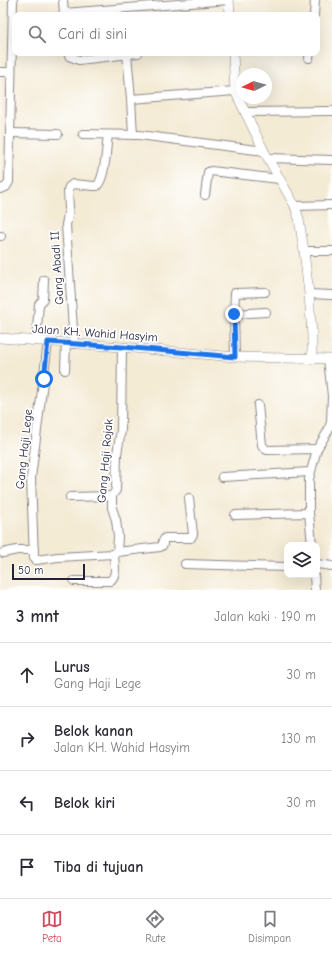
<!DOCTYPE html>
<html lang="id">
<meta charset="utf-8">
<style>
body{margin:0;font-family:"Comic Neue",sans-serif;background:#f7f7f7;color:#2b2b33}
.controls{position:absolute;right:12px;bottom:12px;display:grid;overflow:hidden;border-radius:8px;box-shadow:0 4px 16px #0002}
.controls button{width:36px;height:36px;display:grid;place-items:center;padding:0;border:0;border-bottom:1px solid #e1e1e2;background:#fff;color:#2b2b33;font:20px sans-serif}
.compass{position:absolute;left:236px;top:68px;width:36px;height:36px;border-radius:50%;background:#fff;box-shadow:0 4px 16px #0002;rotate:265deg}
.scale{position:absolute;left:12px;bottom:10px;width:73px;box-sizing:border-box;padding-left:4px;border:2px solid #22223b;border-top:0;font-size:11px;line-height:14px;white-space:nowrap;color:#22223b;-webkit-text-stroke:3px #fff;paint-order:stroke}
.stop{position:absolute;width:12px;height:12px;margin:-9px;border:3px solid #1a73e8;border-radius:50%;background:#fff}
.stop.end{background:#1a73e8;border-color:#fff;box-shadow:0 1px 4px #0008}
.list{margin:0;padding:0;list-style:none}
h2{display:flex;justify-content:space-between;align-items:center;height:52px;margin:0;padding:0 16px;font-size:17px}
h2 small{font-size:13px;font-weight:400;color:#7c7c81}
.list li{display:grid;grid-template-columns:26px 1fr auto;gap:12px;align-items:center;box-sizing:border-box;height:64px;padding:0 16px;border-top:1px solid #e1e1e2}
.list b{display:block;font-size:15px;white-space:nowrap}
.list p{margin:0;font-size:13px;white-space:nowrap;color:#7c7c81}
.list em{font-size:13px;font-style:normal;color:#7c7c81}
.icon{flex:none;width:22px;height:22px;fill:none;stroke:currentColor;stroke-width:2;stroke-linecap:round;stroke-linejoin:round}
.map{position:relative;flex:none;width:332px;height:590px;overflow:hidden}
.search{position:absolute;background:#fff;box-shadow:0 4px 16px #0002;left:12px;right:12px;top:12px;height:44px;display:flex;align-items:center;gap:10px;box-sizing:border-box;padding:0 14px;border-radius:8px;color:#7c7c81;font-size:15px}
.sheet{height:308px;background:#fff}
nav{display:flex;justify-content:space-around;align-items:center;box-sizing:border-box;height:56px;border-top:1px solid #e1e1e2;background:#fff;font-size:11px;color:#7c7c81}
nav a{display:grid;justify-items:center;gap:2px}
nav .on{color:#d1495b}
.map>svg:first-child{display:block}
.lines{fill:none;stroke-linecap:round;stroke-linejoin:round}
.minor-casing{stroke:#8b8688;stroke-width:10}
.tertiary-casing{stroke:#8b8688;stroke-width:10}
.minor{stroke:#fff;stroke-width:8}
.tertiary{stroke:#fff;stroke-width:9}
.route{stroke:#1a73e8;stroke-width:5}
.labels{text-anchor:middle;dominant-baseline:central;stroke-width:3.5;stroke-linejoin:round;paint-order:stroke}
.street-label{font-size:12px;fill:#22223b;stroke:#fff}
</style>
<div class="map">
<svg width="332" height="590" viewBox="0 0 332 590">
<rect width="100%" height="100%" fill="#fff"/>
<filter id="ink" filterUnits="userSpaceOnUse"><feTurbulence type="fractalNoise" baseFrequency=".025" numOctaves="2"/><feDisplacementMap in="SourceGraphic" scale="8" xChannelSelector="R" yChannelSelector="G"/><feConvolveMatrix kernelMatrix="1 2 1 2 8 2 1 2 1" color-interpolation-filters="sRGB"/></filter>
<filter id="wash" filterUnits="userSpaceOnUse"><feTurbulence type="fractalNoise" baseFrequency=".012" numOctaves="4" result="noise"/><feDisplacementMap in="SourceGraphic" scale="16" xChannelSelector="R" yChannelSelector="G"/><feGaussianBlur stdDeviation="0.9" result="paint"/><feColorMatrix in="noise" values="0 0 0 0 0 0 0 0 0 0 0 0 0 0 0 0 0 1.4 0 .05"/><feComposite in="paint" operator="in"/></filter>
<g filter="url(#wash)">
<rect width="100%" height="100%" fill="#f4ebd5"/>
</g>
<g filter="url(#ink)">
<g class="lines">
<g class="minor-casing">
<g id="minor">
<polyline points="63,0 64,15"/>
<polyline points="64,13 229,0"/>
<polyline points="314,15 315,0"/>
<polyline points="68,53 69,56 79,60 138,53"/>
<polyline points="127,54 131,99 133,135"/>
<polyline points="309,58 310,53"/>
<polyline points="0,72 11,72"/>
<polyline points="131,99 235,91"/>
<polyline points="245,112 332,111"/>
<polyline points="11,133 58,134"/>
<polyline points="83,134 139,135 264,151"/>
<polyline points="269,158 332,160"/>
<polyline points="0,189 6,187 9,182 13,0"/>
<polyline points="205,195 208,172 211,171 279,179"/>
<polyline points="295,206 332,205"/>
<polyline points="0,236 1,236"/>
<polyline points="304,251 332,251"/>
<polyline points="309,294 332,295"/>
<polyline points="234,314 266,312"/>
<polyline points="36,340 39,304 43,300 44,280"/>
<polyline points="48,342 31,478 34,558 36,560 58,557 114,554"/>
<path d="M74,344L66,225L69,209L68,190L69,187L73,184L94,186H97C106,176 106,147 108,135"/>
<polyline points="235,357 234,314 235,293 265,292"/>
<polyline points="65,370 66,343"/>
<polyline points="258,405 262,445 265,449 267,450 317,449"/>
<polyline points="222,477 310,472"/>
<polyline points="70,497 112,496"/>
<polyline points="235,515 309,513"/>
<polyline points="312,545 309,513 309,479 317,449 328,431 331,422 332,396 328,359"/>
<polyline points="117,552 118,536 116,520 112,508 112,496 116,490 117,454 121,430 122,347"/>
<polyline points="3,553 17,550 34,550"/>
<polyline points="185,564 287,567"/>
<polyline points="317,564 332,566"/>
<polyline points="314,575 315,590"/>
<path d="M74,581H110C118,575 114,564 114,554L117,552L160,547L163,545V541L165,538H191L193,534L189,498"/>
</g>
</g>
<g class="tertiary-casing">
<g id="tertiary">
<polyline points="229,0 230,15"/>
<polyline points="233,53 235,91 264,151 295,206 299,219 304,251 309,294 312,335 312,359"/>
<polyline points="0,338 122,347 235,357 332,359"/>
</g>
</g>
<use href="#minor" class="minor"/>
<use href="#tertiary" class="tertiary"/>
</g>
</g>
<g class="lines" filter="url(#ink)">
<polyline class="route" points="44,379 48,342 122,347 235,357 234,314"/>
</g>
<g class="labels">
<g class="street-label">
<text transform="translate(57 268) rotate(-94)">Gang Abadi II</text>
<text transform="translate(95 333) rotate(4)">Jalan KH. Wahid Hasyim</text>
<text transform="translate(24 449) rotate(-84)">Gang Haji Lege</text>
<text transform="translate(105 461) rotate(-85)">Gang Haji Rojak</text>
</g>
</g>
</svg>
<div class="controls">
<button><svg class="icon" aria-label="layers" viewBox="0 0 24 24"><path d="M12 4l9 5-9 5-9-5zM3 14l9 5 9-5"/></svg></button>
</div>
<svg class="compass" viewBox="-18 -18 36 36"><path d="M0-13l5 13h-10z" fill="#e53935"/><path d="M0 13l5-13h-10z" fill="#7c7c81"/></svg>
<div class="scale">50 m</div>
<div class="stop" style="left:44px;top:379px"></div>
<div class="stop end" style="left:234px;top:314px"></div>
<div class="search"><svg class="icon" aria-label="search" viewBox="0 0 24 24"><circle cx="10" cy="10" r="6"/><path d="M15 15l6 6"/></svg>Cari di sini</div>
</div>
<section class="sheet">
<h2>3 mnt<small>Jalan kaki · 190 m</small></h2>
<ul class="list">
<li><svg class="icon" aria-label="ahead" viewBox="0 0 24 24"><path d="M12 20V5M6 11l6-6 6 6"/></svg><div><b>Lurus</b><p>Gang Haji Lege</p></div><em>30 m</em></li>
<li><svg class="icon" aria-label="right" viewBox="0 0 24 24"><path d="M7 20v-9h11M14 6l5 5-5 5"/></svg><div><b>Belok kanan</b><p>Jalan KH. Wahid Hasyim</p></div><em>130 m</em></li>
<li><svg class="icon" aria-label="left" viewBox="0 0 24 24"><path d="M17 20v-9H6M10 6l-5 5 5 5"/></svg><div><b>Belok kiri</b></div><em>30 m</em></li>
<li><svg class="icon" aria-label="arrive" viewBox="0 0 24 24"><path d="M6 21V4h12l-3 4 3 4H6"/></svg><div><b>Tiba di tujuan</b></div></li>
</ul>
</section>
<nav>
<a class="on"><svg class="icon" aria-label="map" viewBox="0 0 24 24"><path d="M3 6l6-2 6 2 6-2v14l-6 2-6-2-6 2zM9 4v14M15 6v14"/></svg>Peta</a>
<a><svg class="icon" aria-label="directions" viewBox="0 0 24 24"><path d="M12 3l9 9-9 9-9-9zM9 14v-3h6M13 9l2 2-2 2"/></svg>Rute</a>
<a><svg class="icon" aria-label="saved" viewBox="0 0 24 24"><path d="M7 4h10v16l-5-4-5 4z"/></svg>Disimpan</a>
</nav>
